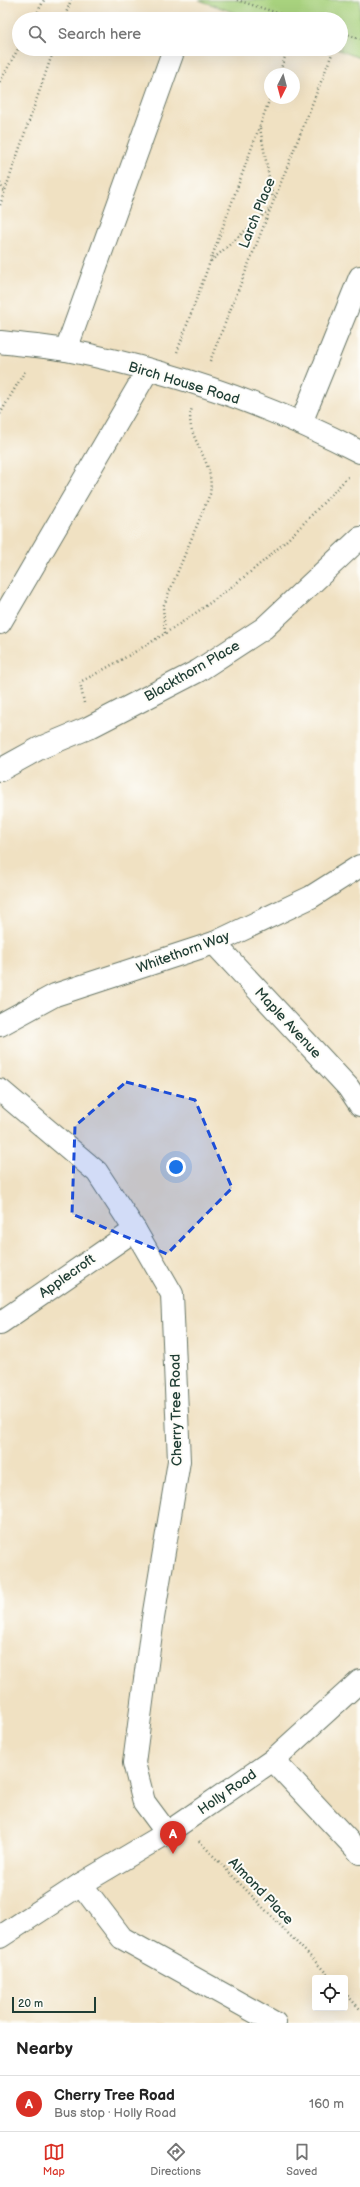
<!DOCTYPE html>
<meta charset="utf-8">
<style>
body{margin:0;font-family:"Balsamiq Sans",sans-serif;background:#f6f6f6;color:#222}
.controls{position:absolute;right:12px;bottom:12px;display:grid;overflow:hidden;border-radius:4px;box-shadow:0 4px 16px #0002}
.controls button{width:36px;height:36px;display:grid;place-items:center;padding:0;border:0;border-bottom:1px solid #e0e0e0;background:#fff;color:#222;font:20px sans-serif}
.compass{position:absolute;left:264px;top:68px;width:36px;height:36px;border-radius:50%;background:#fff;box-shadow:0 4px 16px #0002;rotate:186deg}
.scale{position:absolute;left:12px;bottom:10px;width:84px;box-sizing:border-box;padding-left:4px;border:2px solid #1f3d34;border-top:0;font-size:11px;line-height:14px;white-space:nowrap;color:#1f3d34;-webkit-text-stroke:3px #fdfcf7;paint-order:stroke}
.you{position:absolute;left:176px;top:1167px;width:14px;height:14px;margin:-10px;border:3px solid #fff;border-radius:50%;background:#1a73e8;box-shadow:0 0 0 6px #1a73e833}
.badge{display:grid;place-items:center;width:26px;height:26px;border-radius:50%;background:#d93025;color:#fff;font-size:13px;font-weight:700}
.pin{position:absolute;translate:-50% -33px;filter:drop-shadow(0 1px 2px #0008)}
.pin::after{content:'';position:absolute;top:21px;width:14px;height:12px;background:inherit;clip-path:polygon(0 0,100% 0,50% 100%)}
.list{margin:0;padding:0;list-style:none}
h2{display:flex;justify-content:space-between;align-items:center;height:52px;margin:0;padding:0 16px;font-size:17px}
h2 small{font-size:13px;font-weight:400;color:#767676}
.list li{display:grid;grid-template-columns:26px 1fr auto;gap:12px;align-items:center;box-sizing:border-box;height:56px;padding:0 16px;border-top:1px solid #e0e0e0}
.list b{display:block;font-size:15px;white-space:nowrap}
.list p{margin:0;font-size:13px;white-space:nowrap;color:#767676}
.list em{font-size:13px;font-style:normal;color:#767676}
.icon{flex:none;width:22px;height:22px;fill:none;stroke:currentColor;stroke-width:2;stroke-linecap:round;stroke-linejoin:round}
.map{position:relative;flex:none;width:360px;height:2023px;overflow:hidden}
.search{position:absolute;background:#fff;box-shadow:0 4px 16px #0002;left:12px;right:12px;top:12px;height:44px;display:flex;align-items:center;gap:10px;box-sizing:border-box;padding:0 14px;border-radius:22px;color:#767676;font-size:15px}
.sheet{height:108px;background:#fff}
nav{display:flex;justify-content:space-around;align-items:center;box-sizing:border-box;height:56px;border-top:1px solid #e0e0e0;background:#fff;font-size:11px;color:#767676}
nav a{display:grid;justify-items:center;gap:2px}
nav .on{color:#d93025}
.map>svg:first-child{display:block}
.green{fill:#a8d27e;stroke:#648859}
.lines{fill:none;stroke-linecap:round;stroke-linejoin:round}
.minor-casing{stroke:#687666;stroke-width:24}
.path{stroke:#687666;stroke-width:2.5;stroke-dasharray:1 3;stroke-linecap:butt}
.minor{stroke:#fff;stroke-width:22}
.marked{fill:#1d4ed8;fill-opacity:0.2;stroke:#1d4ed8;stroke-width:3;stroke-dasharray:8 5;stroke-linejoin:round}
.labels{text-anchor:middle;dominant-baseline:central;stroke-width:4;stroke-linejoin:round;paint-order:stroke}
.street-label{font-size:14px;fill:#1f3d34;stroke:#fdfcf7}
</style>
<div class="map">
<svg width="360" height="2023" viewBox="0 0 360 2023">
<rect width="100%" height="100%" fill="#fdfcf7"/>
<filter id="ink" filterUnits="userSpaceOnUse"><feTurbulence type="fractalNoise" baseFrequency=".025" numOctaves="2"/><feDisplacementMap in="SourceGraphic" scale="8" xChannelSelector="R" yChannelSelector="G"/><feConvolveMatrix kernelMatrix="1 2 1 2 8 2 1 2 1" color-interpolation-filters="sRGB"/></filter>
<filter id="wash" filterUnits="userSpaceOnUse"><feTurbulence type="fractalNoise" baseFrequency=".012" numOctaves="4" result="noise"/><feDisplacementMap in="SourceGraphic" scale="16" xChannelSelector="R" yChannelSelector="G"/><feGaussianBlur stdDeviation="0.9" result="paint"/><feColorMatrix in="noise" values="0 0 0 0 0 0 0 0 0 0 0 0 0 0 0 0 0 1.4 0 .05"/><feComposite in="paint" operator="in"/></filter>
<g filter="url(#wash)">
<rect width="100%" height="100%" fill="#f0e1c2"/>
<polygon class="green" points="199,0 360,0 360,58 336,49 341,49 341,19 252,19"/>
</g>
<g filter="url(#ink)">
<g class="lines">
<g class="minor-casing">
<g id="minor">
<path d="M0,342C22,345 44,346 66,350C168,370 268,404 360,452"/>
<polyline points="66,350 174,49"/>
<polyline points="301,423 360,277"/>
<polyline points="0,623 148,370"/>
<polyline points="0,770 40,748 88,728 198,671 264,628 360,538"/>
<polyline points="214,943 348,1087 360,1105"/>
<polyline points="0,1025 55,995 214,943 311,897 360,866"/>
<polyline points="0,1090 97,1172 135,1230 172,1294 179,1461 153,1618 134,1763 144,1802 167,1833"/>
<polyline points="0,1323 135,1230"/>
<polyline points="273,1760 360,1853"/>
<polyline points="81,1884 122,1938 275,2023"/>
<polyline points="0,1937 81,1884 167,1833 273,1760 360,1681"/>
</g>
</g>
<g class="path">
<polyline points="237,0 296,19"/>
<polyline points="34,19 44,0"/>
<polyline points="64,19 71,0"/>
<polyline points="341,32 360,39"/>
<polyline points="279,74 288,49"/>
<polyline points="0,82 19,47"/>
<polyline points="260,128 273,199"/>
<polyline points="0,183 4,193"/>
<polyline points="0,205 54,49"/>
<polyline points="211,261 270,209"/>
<polyline points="177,352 270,98"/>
<polyline points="210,361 334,49"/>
<polyline points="0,414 25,371"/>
<path d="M165,633L163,607L210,494C216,458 182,436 192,408"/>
<path d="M84,703L80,682C150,646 216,603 275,551C301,528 325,500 350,475"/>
<polyline points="199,1841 331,1978"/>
<polyline points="345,1993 360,2009"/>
</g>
<use href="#minor" class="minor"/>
</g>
</g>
<path class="marked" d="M126,1082L195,1100L232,1188L167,1254L72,1214L75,1126Z"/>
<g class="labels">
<g class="street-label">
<text transform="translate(257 213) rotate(-68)">Larch Place</text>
<text transform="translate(184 383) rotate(17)">Birch House Road</text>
<text transform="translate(192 671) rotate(-30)">Blackthorn Place</text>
<text transform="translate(183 952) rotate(-20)">Whitethorn Way</text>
<text transform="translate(288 1023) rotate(47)">Maple Avenue</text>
<text transform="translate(67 1276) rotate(-35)">Applecroft</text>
<text transform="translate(176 1410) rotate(-91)">Cherry Tree Road</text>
<text transform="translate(227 1792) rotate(-35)">Holly Road</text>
<text transform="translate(261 1891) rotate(46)">Almond Place</text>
</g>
</g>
</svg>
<div class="controls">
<button><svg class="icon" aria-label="locate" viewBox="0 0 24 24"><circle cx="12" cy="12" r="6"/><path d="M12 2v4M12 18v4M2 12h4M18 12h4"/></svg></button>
</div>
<svg class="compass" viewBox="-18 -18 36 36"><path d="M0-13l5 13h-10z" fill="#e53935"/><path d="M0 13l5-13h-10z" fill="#767676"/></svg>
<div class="scale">20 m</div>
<div class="you"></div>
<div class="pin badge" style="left:173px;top:1854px">A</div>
<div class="search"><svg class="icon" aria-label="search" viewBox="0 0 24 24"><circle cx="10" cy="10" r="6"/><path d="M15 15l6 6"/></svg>Search here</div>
</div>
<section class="sheet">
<h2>Nearby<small></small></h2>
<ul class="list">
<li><span class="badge">A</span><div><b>Cherry Tree Road</b><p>Bus stop · Holly Road</p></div><em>160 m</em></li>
</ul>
</section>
<nav>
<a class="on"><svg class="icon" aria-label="map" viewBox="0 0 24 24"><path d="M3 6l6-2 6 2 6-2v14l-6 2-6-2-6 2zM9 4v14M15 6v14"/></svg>Map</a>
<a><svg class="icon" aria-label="directions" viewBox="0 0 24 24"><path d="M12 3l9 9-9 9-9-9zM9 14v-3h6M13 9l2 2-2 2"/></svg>Directions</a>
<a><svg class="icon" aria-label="saved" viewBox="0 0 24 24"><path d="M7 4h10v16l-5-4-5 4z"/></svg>Saved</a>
</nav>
